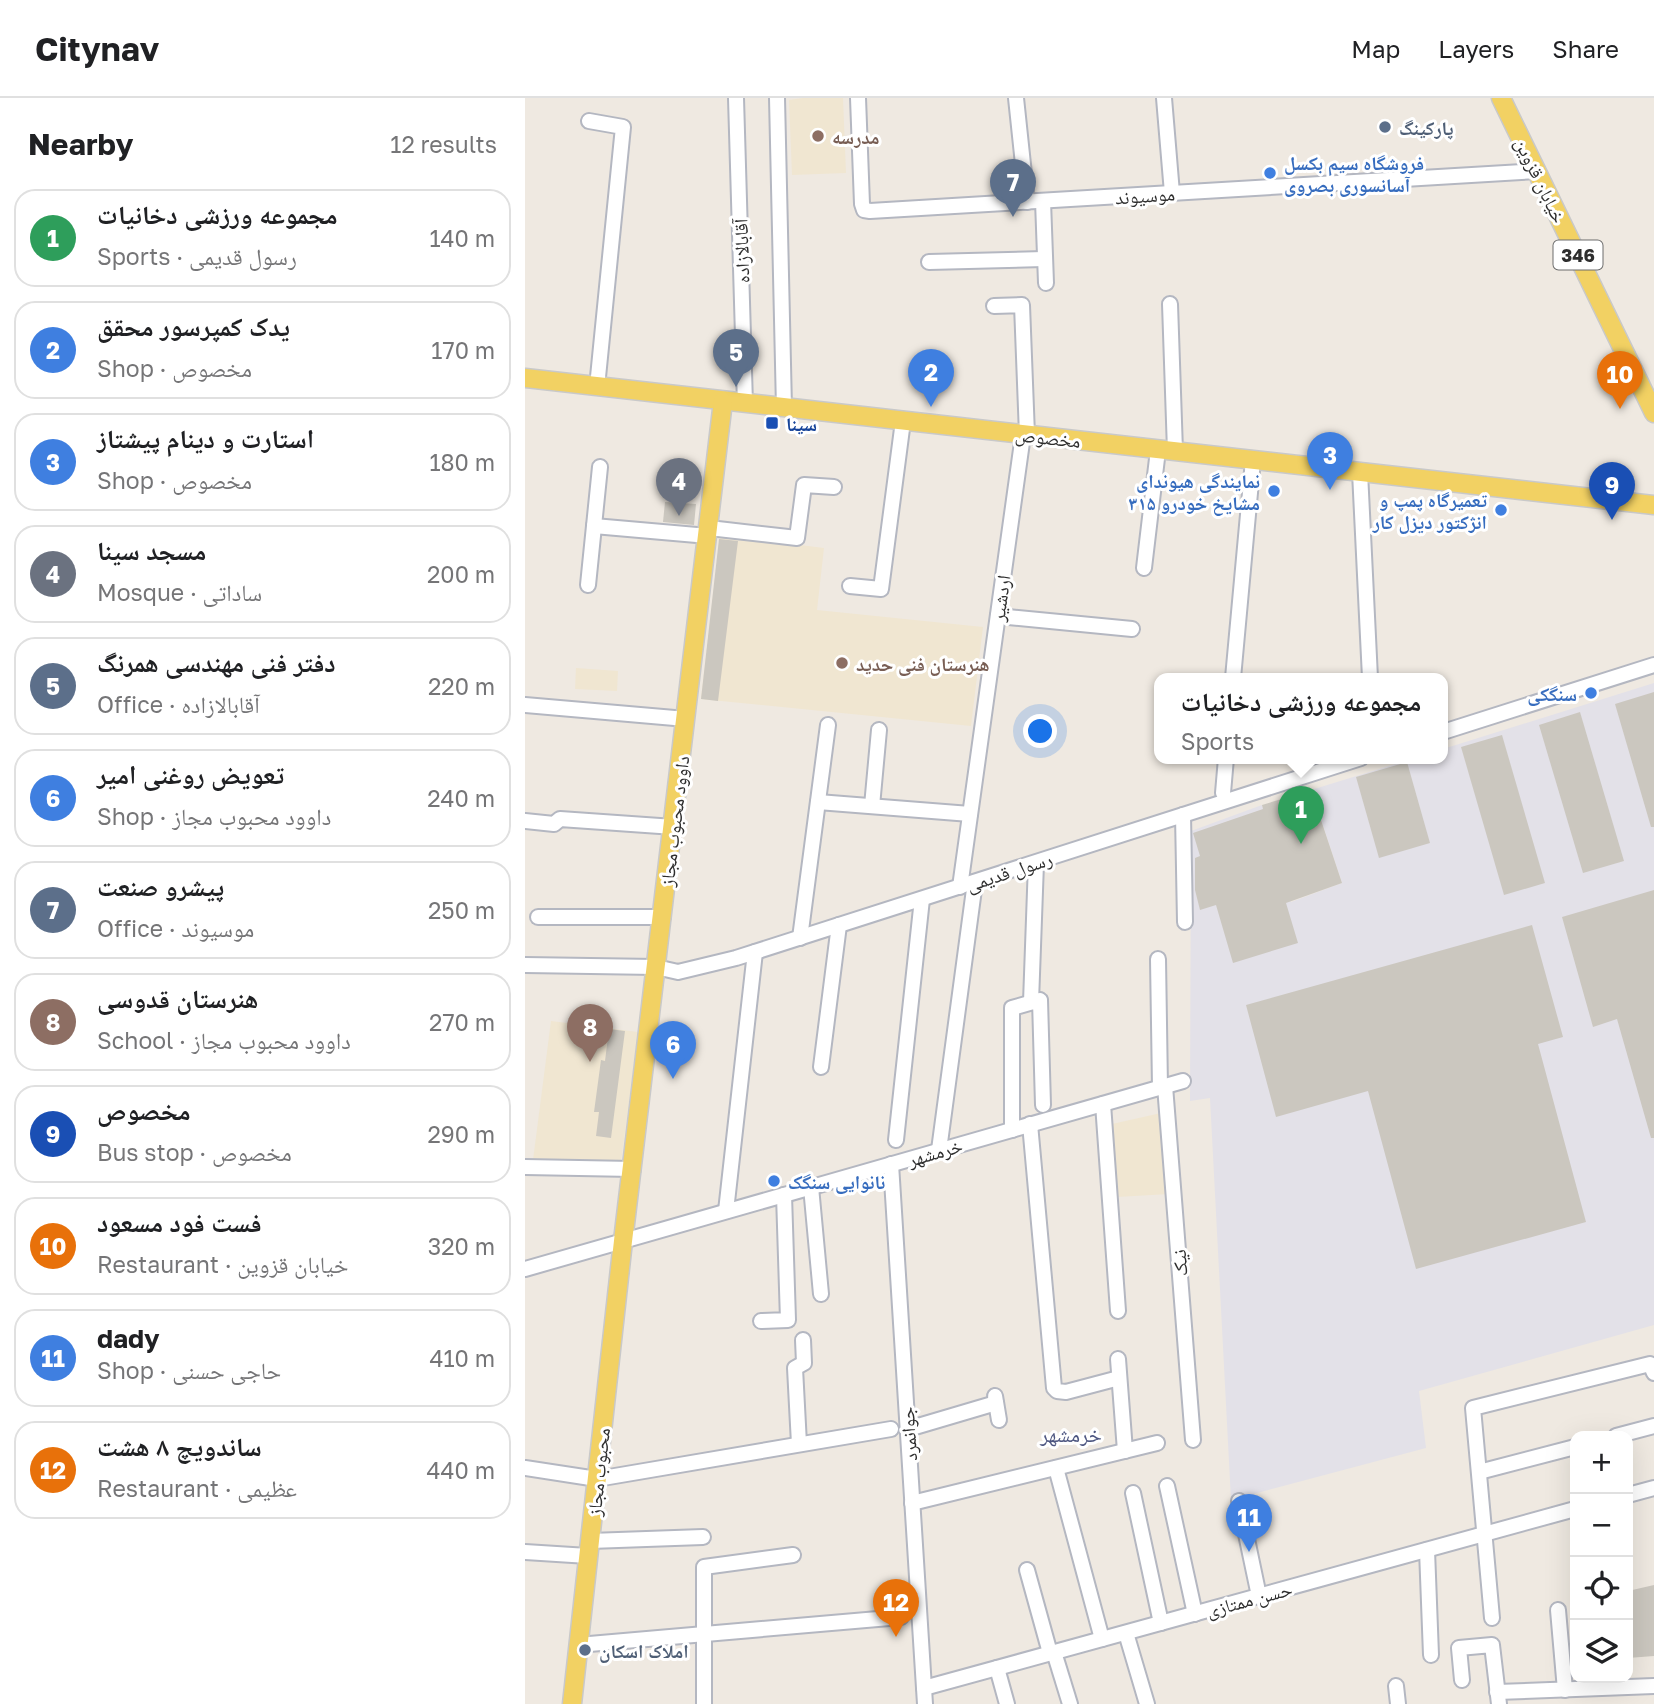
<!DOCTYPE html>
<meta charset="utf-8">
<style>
body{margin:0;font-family:"Golos Text","Noto Naskh Arabic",sans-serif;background:#f2f2f2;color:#202124}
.controls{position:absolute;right:21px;bottom:21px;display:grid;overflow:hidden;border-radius:14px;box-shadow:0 7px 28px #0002}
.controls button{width:63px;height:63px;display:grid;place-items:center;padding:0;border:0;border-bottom:2px solid #e0e0e0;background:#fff;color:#202124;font:35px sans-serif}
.you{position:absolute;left:516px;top:634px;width:24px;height:24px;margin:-18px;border:5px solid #fff;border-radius:50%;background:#1a73e8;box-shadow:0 0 0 10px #1a73e833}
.badge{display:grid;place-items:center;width:46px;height:46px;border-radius:50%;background:#d93025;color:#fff;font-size:23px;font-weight:700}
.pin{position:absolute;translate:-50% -58px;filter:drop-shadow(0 2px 4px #0008)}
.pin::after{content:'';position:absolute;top:37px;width:24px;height:21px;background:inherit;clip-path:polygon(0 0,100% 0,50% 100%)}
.popup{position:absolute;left:629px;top:575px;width:294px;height:91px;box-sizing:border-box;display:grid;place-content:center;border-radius:14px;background:#fff;filter:drop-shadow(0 2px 5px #0005);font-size:23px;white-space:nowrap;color:#757577}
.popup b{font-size:26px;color:#202124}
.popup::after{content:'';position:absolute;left:50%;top:100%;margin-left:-14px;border:14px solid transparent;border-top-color:#fff}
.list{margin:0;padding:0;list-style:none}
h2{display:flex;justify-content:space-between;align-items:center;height:91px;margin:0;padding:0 28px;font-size:30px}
h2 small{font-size:23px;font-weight:400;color:#757577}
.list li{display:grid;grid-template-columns:46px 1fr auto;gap:21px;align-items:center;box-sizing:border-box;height:98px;margin:0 14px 14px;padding:0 14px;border:2px solid #e0e0e0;border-radius:21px}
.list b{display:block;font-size:26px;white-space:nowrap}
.list p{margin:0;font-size:23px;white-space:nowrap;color:#757577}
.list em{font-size:23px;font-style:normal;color:#757577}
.icon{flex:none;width:38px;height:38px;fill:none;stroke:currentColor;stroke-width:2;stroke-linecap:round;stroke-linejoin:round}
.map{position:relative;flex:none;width:1129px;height:1606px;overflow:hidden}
header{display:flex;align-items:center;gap:42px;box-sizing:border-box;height:98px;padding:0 35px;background:#fff;border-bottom:2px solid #e0e0e0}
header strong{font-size:33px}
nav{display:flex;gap:38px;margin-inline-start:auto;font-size:24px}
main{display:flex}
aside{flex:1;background:#fff}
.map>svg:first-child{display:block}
.industrial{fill:#e3e1e8}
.education{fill:#f0e6d1}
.building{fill:#cbc7bf}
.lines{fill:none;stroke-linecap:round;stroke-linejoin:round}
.minor-casing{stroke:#b4b7c1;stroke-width:18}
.major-casing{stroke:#c9c9c9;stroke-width:21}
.minor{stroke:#fff;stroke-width:14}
.major{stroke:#f2d163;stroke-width:18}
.service-dot{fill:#5c6f8a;stroke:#fff;stroke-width:2.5}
.education-dot{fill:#8d6e63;stroke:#fff;stroke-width:2.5}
.shop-dot{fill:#3f7fe0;stroke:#fff;stroke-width:2.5}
.transit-dot{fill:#1a4fb4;stroke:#fff;stroke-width:2.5}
.labels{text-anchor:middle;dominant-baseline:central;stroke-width:6;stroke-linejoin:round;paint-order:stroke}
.shield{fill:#fff;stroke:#6d6d6d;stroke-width:2}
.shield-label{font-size:18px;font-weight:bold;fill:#2e2e2e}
.service-label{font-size:19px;font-weight:bold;fill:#4e5e75;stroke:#fff;text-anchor:start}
.education-label{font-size:19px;font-weight:bold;fill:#785e54;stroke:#fff;text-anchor:start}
.shop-label{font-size:19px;font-weight:bold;fill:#366cbe;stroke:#fff;text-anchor:end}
.street-label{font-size:19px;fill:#2e2e2e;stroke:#fff}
.transit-label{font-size:19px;font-weight:bold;fill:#164399;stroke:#fff;text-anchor:start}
.neighbourhood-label{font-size:21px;fill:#4d5680;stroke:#fff}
</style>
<header>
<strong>Citynav</strong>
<nav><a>Map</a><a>Layers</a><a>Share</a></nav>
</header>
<main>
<aside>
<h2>Nearby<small>12 results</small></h2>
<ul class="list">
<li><span class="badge" style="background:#2e9e5b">1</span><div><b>مجموعه ورزشی دخانیات</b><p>Sports · رسول قدیمی</p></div><em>140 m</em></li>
<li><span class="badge" style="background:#3f7fe0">2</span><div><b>یدک کمپرسور محقق</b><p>Shop · مخصوص</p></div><em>170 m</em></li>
<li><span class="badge" style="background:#3f7fe0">3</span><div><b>استارت و دینام پیشتاز</b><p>Shop · مخصوص</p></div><em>180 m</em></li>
<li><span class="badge" style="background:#6b7280">4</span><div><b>مسجد سینا</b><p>Mosque · ساداتی</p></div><em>200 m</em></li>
<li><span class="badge" style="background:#5c6f8a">5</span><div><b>دفتر فنی مهندسی همرنگ</b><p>Office · آقابالازاده</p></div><em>220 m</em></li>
<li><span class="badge" style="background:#3f7fe0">6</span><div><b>تعویض روغنی امیر</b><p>Shop · داوود محبوب مجاز</p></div><em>240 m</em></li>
<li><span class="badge" style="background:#5c6f8a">7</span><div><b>پیشرو صنعت</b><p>Office · موسیوند</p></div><em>250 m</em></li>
<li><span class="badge" style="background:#8d6e63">8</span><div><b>هنرستان قدوسی</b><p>School · داوود محبوب مجاز</p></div><em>270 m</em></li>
<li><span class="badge" style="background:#1a4fb4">9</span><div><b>مخصوص</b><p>Bus stop · مخصوص</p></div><em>290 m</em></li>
<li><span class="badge" style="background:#e8710a">10</span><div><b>فست فود مسعود</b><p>Restaurant · خیابان قزوین</p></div><em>320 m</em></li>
<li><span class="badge" style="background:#3f7fe0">11</span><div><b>dady</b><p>Shop · حاجی حسنی</p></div><em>410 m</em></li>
<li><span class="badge" style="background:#e8710a">12</span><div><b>ساندویچ ۸ هشت</b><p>Restaurant · عظیمی</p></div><em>440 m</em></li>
</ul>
</aside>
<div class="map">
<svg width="1129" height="1606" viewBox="0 0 1129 1606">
<rect width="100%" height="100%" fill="#efe9e1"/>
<polygon class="industrial" points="1129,585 1129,1227 894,1293 901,1350 706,1402 685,1000 665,1003 666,733 737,707 766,804 817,785 786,692 890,660 918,660 918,651"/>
<g class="education">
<polygon points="278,0 318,0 321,75 267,77 264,2"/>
<polygon points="195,437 299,450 292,512 458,529 446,628 176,601"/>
<polygon points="51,570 93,573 92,593 50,591"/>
<polygon points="26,923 113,934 96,1064 8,1062"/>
<polygon points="636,1015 644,1096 592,1099 587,1026"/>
</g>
<g class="building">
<polygon points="140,404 171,406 169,427 138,424"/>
<polygon points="194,441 213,443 193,603 176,601"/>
<polygon points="1129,594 1129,729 1126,729 1090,606"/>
<polygon points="1055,614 1099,763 1058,775 1014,627"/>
<polygon points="977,637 1020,785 979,797 936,649"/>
<polygon points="882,664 905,745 854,760 831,679"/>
<polygon points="786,692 817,785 761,805 773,845 708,865 691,807 675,812 670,792 670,760 675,758 668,735 738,711 737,707"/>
<polygon points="1129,792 1129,1040 1126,1040 1092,921 1068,929 1037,819"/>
<polygon points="1007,827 1038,939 1013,946 1061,1124 891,1171 843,993 751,1019 721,907"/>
<polygon points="84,931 100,933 86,1040 71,1038 74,1014 69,1014 76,962 80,963"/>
<polygon points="1129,1487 1129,1558 1103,1560 1103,1493"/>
</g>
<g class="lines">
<g class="minor-casing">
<g id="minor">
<polyline points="211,0 220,306"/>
<polyline points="252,0 259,310"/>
<polyline points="333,0 337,106 339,112 345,113 1012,73"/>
<polyline points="491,0 502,104"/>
<polyline points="639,0 647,95"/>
<polyline points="64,23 98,29 72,289"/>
<polyline points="518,103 521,185"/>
<polyline points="404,164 519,161"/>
<polyline points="645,206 650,353"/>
<polyline points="469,208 497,207 502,337"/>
<polyline points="835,374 845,580"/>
<polyline points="69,428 183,438"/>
<polyline points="184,430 272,440 279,387 309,389"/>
<polyline points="619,470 633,352"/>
<polyline points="63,487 75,369"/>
<polyline points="325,488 356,491 378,323"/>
<polyline points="473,518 607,531"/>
<polyline points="708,580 728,362"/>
<polyline points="0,607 161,621"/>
<polyline points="918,634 1129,567"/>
<polyline points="698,695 701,660"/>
<polyline points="293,704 445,716"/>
<polyline points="347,708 354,632"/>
<polyline points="658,717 660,824"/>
<polyline points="0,723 29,726 35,721 149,729"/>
<polyline points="435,789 498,337"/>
<polyline points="13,819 138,819"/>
<polyline points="275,840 303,627"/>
<polyline points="633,861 635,989"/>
<polyline points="0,867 131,869 153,874 211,860 836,660"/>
<polyline points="506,904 511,765"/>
<polyline points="296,969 314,827"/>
<polyline points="640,988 668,1342"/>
<polyline points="578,1006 593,1213"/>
<polyline points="505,1026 529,1290 532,1293 541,1294 594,1280"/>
<polyline points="487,1032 487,910 515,902 518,1007"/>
<polyline points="371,1042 397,801"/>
<polyline points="414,1052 450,784"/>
<polyline points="366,1066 400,1606"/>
<polyline points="0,1069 108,1071"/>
<polyline points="286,1089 296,1196"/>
<polyline points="201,1113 230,854"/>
<polyline points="0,1171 658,983"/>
<polyline points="236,1223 263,1222 259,1097"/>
<polyline points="593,1261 600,1353"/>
<polyline points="470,1298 474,1322"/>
<polyline points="383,1331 471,1305"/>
<polyline points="1091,1338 1129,1328"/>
<polyline points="274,1346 270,1270 279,1265 278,1242"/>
<polyline points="0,1370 72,1381 366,1331"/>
<polyline points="531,1370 577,1541"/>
<polyline points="954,1374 1050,1349"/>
<polyline points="642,1388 670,1516"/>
<polyline points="608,1395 636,1525"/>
<polyline points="1103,1397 1129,1390"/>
<polyline points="714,1403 734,1498"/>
<polyline points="387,1405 632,1345"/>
<polyline points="65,1443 178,1439"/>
<polyline points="902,1452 906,1557"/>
<polyline points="0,1454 63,1458"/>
<polyline points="502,1472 525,1555"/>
<polyline points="1033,1512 1040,1592"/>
<polyline points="967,1520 948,1310 1125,1266 1129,1275"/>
<polyline points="601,1535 622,1606"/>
<polyline points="53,1547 376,1519"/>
<polyline points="529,1554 545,1606"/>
<polyline points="472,1570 482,1606"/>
<polyline points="937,1582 934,1550 967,1547 974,1606"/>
<polyline points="871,1588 873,1606"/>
<polyline points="399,1590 1050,1411"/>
<polyline points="972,1594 1129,1588"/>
<polyline points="179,1606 179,1469 268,1457"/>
</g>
</g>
<g class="major-casing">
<g id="major">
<polyline points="976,0 1129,315"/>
<polyline points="0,280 1129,407"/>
<polyline points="47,1606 98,1143 198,303"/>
</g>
</g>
<use href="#minor" class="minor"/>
<use href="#major" class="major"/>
</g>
<g class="service-dot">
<circle cx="860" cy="29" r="7"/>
<circle cx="60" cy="1552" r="7"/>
</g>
<g class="education-dot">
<circle cx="293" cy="38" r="7"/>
<circle cx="317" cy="565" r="7"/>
</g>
<g class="shop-dot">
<circle cx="745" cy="75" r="7"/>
<circle cx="749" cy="393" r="7"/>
<circle cx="976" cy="412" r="7"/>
<circle cx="1066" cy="595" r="7"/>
<circle cx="249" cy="1083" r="7"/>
</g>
<rect class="transit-dot" x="240" y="318" width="14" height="14" rx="3.5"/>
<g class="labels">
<rect class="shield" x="1028.5" y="142.5" width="49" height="29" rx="5"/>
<g class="shield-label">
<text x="1053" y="157">346</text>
</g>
<g class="service-label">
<text x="874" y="29">پارکینگ</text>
<text x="74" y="1552">املاک اسکان</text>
</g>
<g class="education-label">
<text x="307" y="38">مدرسه</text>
<text x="331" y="565">هنرستان فنی حدید</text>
</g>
<g class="shop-label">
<text x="759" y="64" text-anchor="start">فروشگاه سیم بکسل<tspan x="759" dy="22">آسانسوری بصروی</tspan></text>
<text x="735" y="382">نمایندگی هیوندای<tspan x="735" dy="22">۳۱۵ مشایخ خودرو</tspan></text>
<text x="962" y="401">تعمیرگاه پمپ و<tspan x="962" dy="22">انژکتور دیزل کار</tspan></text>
<text x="1052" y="595">سنگکی</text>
<text x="263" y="1083" text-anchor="start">نانوایی سنگک</text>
</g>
<g class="street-label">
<text transform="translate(1016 82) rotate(64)">خیابان قزوین</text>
<text transform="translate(620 97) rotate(-4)">موسیوند</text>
<text transform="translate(216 153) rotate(-92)">آقابالازاده</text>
<text transform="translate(523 339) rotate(6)">مخصوص</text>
<text transform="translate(475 500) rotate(-82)">اردشیر</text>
<text transform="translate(149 723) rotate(-83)">داوود محبوب مجاز</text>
<text transform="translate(484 773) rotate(-18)">رسول قدیمی</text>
<text transform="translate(410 1054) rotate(-16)">خرمشهر</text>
<text transform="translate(654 1165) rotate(-94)">نیک</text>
<text transform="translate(383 1336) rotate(-94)">جوانمرد</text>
<text transform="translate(73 1374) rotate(-84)">محبوب مجاز</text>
<text transform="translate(724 1501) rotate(-15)">حسن ممتازی</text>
</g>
<g class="transit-label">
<text x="261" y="325">سینا</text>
</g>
<g class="neighbourhood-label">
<text x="546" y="1336">خرمشهر</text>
</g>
</g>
</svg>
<div class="controls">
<button>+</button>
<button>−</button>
<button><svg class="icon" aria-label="locate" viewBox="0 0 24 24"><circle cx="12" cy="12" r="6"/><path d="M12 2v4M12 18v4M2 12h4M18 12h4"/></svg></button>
<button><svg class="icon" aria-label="layers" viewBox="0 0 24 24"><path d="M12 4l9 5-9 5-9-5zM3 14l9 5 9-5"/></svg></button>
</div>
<div class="you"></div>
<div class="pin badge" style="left:776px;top:746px;background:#2e9e5b">1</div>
<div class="popup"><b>مجموعه ورزشی دخانیات</b>Sports</div>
<div class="pin badge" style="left:406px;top:309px;background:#3f7fe0">2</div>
<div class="pin badge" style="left:805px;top:392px;background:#3f7fe0">3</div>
<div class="pin badge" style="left:154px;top:418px;background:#6b7280">4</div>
<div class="pin badge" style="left:211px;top:289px;background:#5c6f8a">5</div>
<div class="pin badge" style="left:148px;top:981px;background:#3f7fe0">6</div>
<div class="pin badge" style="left:488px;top:119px;background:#5c6f8a">7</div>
<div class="pin badge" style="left:65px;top:964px;background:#8d6e63">8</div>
<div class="pin badge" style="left:1087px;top:422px;background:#1a4fb4">9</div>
<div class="pin badge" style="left:1095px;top:311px;background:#e8710a">10</div>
<div class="pin badge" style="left:724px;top:1454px;background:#3f7fe0">11</div>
<div class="pin badge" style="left:371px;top:1539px;background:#e8710a">12</div>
</div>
</main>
